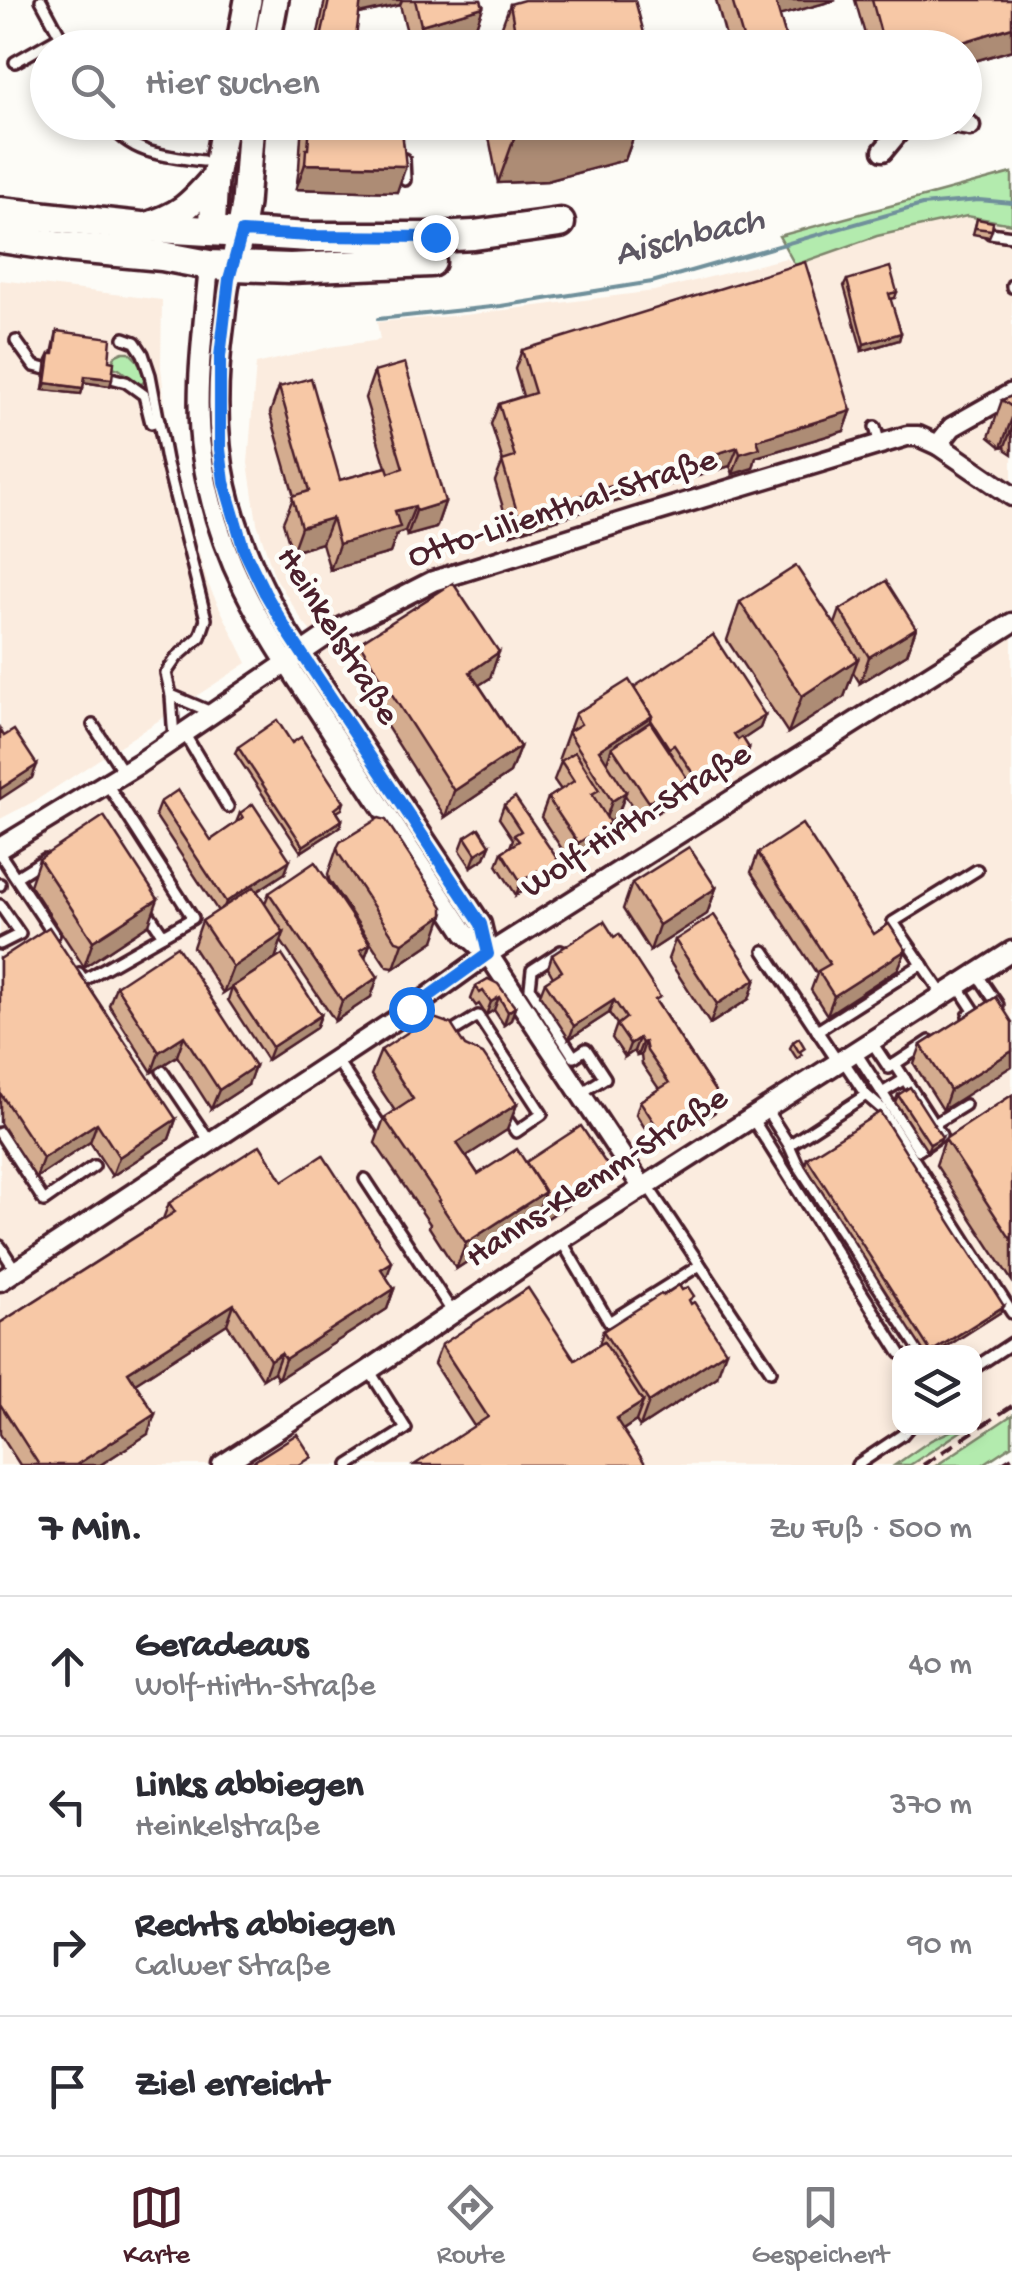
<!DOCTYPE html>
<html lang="de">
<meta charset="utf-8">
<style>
body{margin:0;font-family:"Gochi Hand",sans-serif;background:#f2f2f3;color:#2b2b33}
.controls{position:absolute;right:30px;bottom:30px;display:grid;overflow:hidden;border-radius:20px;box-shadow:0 5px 15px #0003}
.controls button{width:90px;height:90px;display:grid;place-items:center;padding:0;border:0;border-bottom:2px solid #e1e1e2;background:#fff;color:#2b2b33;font:50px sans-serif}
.stop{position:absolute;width:30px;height:30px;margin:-22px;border:8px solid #1a73e8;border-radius:50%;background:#fff}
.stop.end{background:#1a73e8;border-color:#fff;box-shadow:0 2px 10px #0008}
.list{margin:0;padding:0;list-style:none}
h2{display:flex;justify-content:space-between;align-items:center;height:130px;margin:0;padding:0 40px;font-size:42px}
h2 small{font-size:32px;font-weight:400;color:#7c7c81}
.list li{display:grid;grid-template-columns:65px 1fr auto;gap:30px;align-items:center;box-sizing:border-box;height:140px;padding:0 40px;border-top:2px solid #e1e1e2}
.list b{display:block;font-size:38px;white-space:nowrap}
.list p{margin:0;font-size:32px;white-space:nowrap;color:#7c7c81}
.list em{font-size:32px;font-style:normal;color:#7c7c81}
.icon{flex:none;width:55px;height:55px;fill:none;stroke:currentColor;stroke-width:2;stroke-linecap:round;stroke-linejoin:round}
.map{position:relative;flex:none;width:1012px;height:1465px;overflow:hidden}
.search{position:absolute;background:#fff;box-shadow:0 5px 15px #0003;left:30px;right:30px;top:30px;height:110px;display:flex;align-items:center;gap:25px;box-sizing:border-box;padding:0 35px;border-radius:55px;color:#7c7c81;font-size:38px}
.sheet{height:690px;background:#fff}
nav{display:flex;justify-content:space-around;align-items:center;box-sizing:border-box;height:140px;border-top:2px solid #e1e1e2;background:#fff;font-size:28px;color:#7c7c81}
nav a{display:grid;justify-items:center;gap:5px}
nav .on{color:#4a1f2b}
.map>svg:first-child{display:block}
.built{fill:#fbecdf}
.green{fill:#b3ebae;stroke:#7e856c;stroke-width:2.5}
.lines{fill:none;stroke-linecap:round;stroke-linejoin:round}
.stream{stroke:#70909b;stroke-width:4}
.service-casing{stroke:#4a1f2b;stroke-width:16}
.minor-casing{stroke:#4a1f2b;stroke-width:25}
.secondary-casing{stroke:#4a1f2b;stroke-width:32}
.primary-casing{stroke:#4a1f2b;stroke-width:35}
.service{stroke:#fdfcf7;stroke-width:9}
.minor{stroke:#fdfcf7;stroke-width:18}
.secondary{stroke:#fdfcf7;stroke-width:25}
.primary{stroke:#fdfcf7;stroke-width:28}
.rail{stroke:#4a1f2b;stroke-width:4;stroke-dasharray:15 8;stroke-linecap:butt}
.wall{fill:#d4ac8f;stroke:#4a1f2b;stroke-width:2.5}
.shaded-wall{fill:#ad8c74;stroke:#4a1f2b;stroke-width:2.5}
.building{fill:#f7c8a6;stroke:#4a1f2b;stroke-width:2.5}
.route{stroke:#1a73e8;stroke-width:12}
.labels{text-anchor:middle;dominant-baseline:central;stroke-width:9;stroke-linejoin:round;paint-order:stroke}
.street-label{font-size:35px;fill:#4a1f2b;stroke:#fdfcf7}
.water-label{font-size:38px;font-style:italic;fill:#5d5763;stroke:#fdfcf7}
</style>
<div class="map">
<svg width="1012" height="1465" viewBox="0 0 1012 1465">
<rect width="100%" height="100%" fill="#fdfcf7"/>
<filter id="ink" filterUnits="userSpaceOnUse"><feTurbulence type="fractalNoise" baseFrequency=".01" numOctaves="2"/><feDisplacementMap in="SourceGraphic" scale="20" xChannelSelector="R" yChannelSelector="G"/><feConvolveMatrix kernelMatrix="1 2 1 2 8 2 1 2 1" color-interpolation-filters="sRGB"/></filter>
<g filter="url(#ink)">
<g class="built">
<polygon points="967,216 1012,224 1012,1415 937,1465 911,1465 966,1428 974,1428 975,1422 981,1415 975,1418 974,1352 900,1352 900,1428 954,1428 930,1439 893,1465 0,1465 0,859 73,810 259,696 325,649 303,622 274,575 257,523 248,463 256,364 330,347 380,340 377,322 465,315 654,291 786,258 795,265 877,236"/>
<polygon points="0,280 162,300 161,367 170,455 207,582 247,663 35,801 0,819"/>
</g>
<g class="green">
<polygon points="1012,173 1012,224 967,216 877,236 795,265 779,236"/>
<polygon points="123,352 129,352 139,362 145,381 140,385 119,369 110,366 116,355"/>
<polygon points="1012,1415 1012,1445 982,1465 937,1465"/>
<polygon points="957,1428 966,1428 910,1465 895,1465 931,1440"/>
</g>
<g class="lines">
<polyline class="stream" points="378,319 501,306 652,282 922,205 979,200 1012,203"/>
<g class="service-casing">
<g id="service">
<polyline points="41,0 67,48"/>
<polyline points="15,62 61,36"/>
<path d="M108,122C132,155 165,156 203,161"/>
<polyline points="404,159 405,180"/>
<polyline points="990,233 1012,236"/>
<polyline points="1012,285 1012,287"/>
<polyline points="124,338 135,342 143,354 150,375 166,460 206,619 200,637 177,657 166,673 171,695 211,712"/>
<polyline points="16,341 34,366 46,369"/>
<polyline points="111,378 126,382 144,395 151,423 159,421"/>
<polyline points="875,427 880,444"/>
<polyline points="171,695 174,739"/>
<polyline points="93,725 124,773"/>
<polyline points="184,733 228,807"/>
<polyline points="0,854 54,935"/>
<polyline points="16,877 45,859"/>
<polyline points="0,884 0,885"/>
<polyline points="0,905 20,934 0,944"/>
<polyline points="145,908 163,935"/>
<polyline points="561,951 532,970 530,988 574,1057 586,1049 605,1078 581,1093"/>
<polyline points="764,951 838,1062"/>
<polyline points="79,973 84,980 193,918 107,784"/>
<polyline points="977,974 998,1005"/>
<polyline points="958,986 975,1012 968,1016"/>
<polyline points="943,995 893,922 977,870"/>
<polyline points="817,1031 922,964"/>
<polyline points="447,1035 478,1016 542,1114 516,1132 505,1116"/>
<polyline points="855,1051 919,1150 941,1135 895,1064 889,1068 871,1041"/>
<polyline points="336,1059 382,1128"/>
<polyline points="842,1059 866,1095 881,1108 1012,1313"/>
<polyline points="895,1064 930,1041"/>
<polyline points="162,1071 210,1142"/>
<polyline points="882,1093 905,1079"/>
<polyline points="766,1109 789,1145 797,1163 921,1352"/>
<polyline points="752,1118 900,1353"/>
<polyline points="934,1124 965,1105"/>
<polyline points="0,1133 44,1201 94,1166"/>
<polyline points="789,1145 866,1095"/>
<polyline points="365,1179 453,1313"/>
<polyline points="647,1185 771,1371"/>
<polyline points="561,1240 609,1322 700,1265"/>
<polyline points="0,1246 16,1271"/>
<polyline points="974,1368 1012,1343"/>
<polyline points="349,1465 406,1429 369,1370"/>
<polyline points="857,1465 902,1435 908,1428"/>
</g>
</g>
<g class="minor-casing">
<g id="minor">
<polyline points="945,122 970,126"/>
<polyline points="883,151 901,129 902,122"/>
<path d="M209,265C204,326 193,395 202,455C219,572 272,640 334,735C378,801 421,867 465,933L488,954L643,1188"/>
<path d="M234,266C227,285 227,306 224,326C207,448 227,529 289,634L481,924L488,954"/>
<polyline points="938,445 1012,496"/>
<polyline points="0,848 138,764 329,634 433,581 635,518 907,436 918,436 938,445 952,427 1012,393"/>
<polyline points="0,1281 400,1017 488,954 1012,623"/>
<polyline points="222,1465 369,1370 561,1240 1012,951"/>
</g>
</g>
<g class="secondary-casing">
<g id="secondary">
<polyline points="239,48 248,0"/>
<polyline points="266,48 275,0"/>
<path d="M143,227C181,215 190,206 215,177"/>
<polyline points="212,232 215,177 225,122"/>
<polyline points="234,266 245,204 251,122"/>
</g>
</g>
<g class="primary-casing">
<g id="primary">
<polyline points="0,212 141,227 309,237 435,237 474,235 560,223"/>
<polyline points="0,238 63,247 162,256 209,265 290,268 431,262"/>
</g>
</g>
<use href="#service" class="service"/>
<use href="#minor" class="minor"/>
<use href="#secondary" class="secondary"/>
<use href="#primary" class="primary"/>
<g class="rail">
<polyline points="923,1465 1012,1406"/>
<polyline points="999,1465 1012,1457"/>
</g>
</g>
<g class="wall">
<polygon points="325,0 481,0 483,7 474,32 424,48 411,48 400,5 359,14 353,48 315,48"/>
<polygon points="716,0 836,0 779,15 789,48 729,48"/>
<polygon points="855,0 1012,0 1012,50 964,64 964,48 869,48"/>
<polygon points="510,4 648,48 494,48"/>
<polygon points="306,122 401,122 397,192 296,189 299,168 301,136"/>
<polygon points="486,122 639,122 625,160 547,181 498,183"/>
<polygon points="977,219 992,230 989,237 973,234"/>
<polygon points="847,280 897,292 895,298 890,299 901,333 899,340 862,351 844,286"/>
<polygon points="57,331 109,361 112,379 110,386 84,382 81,394 43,390 47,360 50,354 52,354"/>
<polygon points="522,350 851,411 844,431 756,457 753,468 733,474 730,466 511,534 495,481 503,461 491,424 499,404 523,396 515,369"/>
<polygon points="374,372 445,502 436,528 407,536 405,531 397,534 390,553 330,570 322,543 292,552 283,522 294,496 270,413 279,387 340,480 386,467 365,398"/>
<polygon points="1012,396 1012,454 1006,450 1005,446 1001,447 989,437 1002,400"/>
<polygon points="740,602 835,624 840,610 916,628 907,654 860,683 853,672 844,697 788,733 727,640"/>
<polygon points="359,643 490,678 479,685 520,747 510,773 445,817 350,669"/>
<polygon points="634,687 765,715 760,728 743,739 749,748 745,761 693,794 685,782 680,798 642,822 625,795 617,817 610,822 603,842 571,863 541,817 548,798 561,790 554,780 561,762 559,758 575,714"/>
<polygon points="292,743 344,802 342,809 337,812 342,820 340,827 301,852 235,753 238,747"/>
<polygon points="160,802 211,840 236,823 240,813 285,873 257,891 265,903 269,893 370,944 365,957 371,997 335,1021 281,941 275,959 223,993 193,947 202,921 218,911 155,815"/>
<polygon points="504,805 560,863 556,876 535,889 532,884 516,895 497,865 502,852 510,847 513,839 499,818"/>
<polygon points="465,837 490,845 485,858 471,867 460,850"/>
<polygon points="337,848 434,941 394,968 387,967 329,880 328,874"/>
<polygon points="758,853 874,934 906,950 898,969 827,1015 811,990 817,974 751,872"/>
<polygon points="39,859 149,924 84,967 30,885"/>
<polygon points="632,883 716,888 707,914 650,951 623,909"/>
<polygon points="675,940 749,999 710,1024 668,959"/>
<polygon points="552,955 658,1004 720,1099 715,1112 658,1149 636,1114 640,1101 659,1089 642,1064 641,1055 637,1056 634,1051 625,1057 612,1038 617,1024 609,1013 569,1039 540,995 545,982 553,977 548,968"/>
<polygon points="0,959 176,1119 169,1139 112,1176 90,1142 36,1178 0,1123"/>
<polygon points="488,979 515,1007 511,1020 504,1025 494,1010 486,1015 479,1004 476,1006 471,999 476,986"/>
<polygon points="116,986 248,1085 211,1109 177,1056 152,1072 109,1005"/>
<polygon points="232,987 321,1015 316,1028 267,1060 228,1000"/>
<polygon points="996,997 943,1110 914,1064 921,1045"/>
<polygon points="793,1042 802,1055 797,1059 790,1048"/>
<polygon points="465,1046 517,1104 507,1130 466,1156 478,1174 526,1162 609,1168 604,1181 540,1223 536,1217 456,1269 429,1227 430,1224 375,1143 384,1118 395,1111 371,1075 381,1050"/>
<polygon points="898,1095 939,1143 927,1151 895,1102"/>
<polygon points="1012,1095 1012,1281 936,1165 945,1139"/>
<polygon points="807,1158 1001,1312 938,1352 924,1352 805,1165"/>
<polygon points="283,1181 386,1277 394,1289 387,1309 278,1379 274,1372 263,1379 227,1324 135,1383 148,1434 100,1465 20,1465 0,1434 0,1323 163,1219 169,1203"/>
<polygon points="663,1296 691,1303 717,1377 640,1427 636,1421 623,1430 474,1426 434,1364 441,1345 575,1360 599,1345 603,1331"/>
</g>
<g class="shaded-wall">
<polygon points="359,0 402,0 400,5 354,15"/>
<polygon points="771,0 836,0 764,20"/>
<polygon points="483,7 474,32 424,48 413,48 421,25"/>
<polygon points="1012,27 1012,50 964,64 964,48 943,48"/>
<polygon points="85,122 96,122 82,130"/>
<polygon points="415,122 429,122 428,125 413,127"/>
<polygon points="520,122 639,122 625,160 547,181 498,183"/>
<polygon points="756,122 782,122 753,131"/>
<polygon points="305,164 406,166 397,192 296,189"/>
<polygon points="901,333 899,340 862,351 864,344"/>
<polygon points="85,376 112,379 110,386 82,382"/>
<polygon points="46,383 83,388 81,394 43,390"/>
<polygon points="851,411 844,431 756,457 753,468 733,474 740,454 757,440"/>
<polygon points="1012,418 1012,428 1005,446 1001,447"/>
<polygon points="738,447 730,466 511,534 518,515"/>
<polygon points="445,502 436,528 407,536 416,511"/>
<polygon points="415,506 405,531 397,534 390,553 330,570 339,544 395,511"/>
<polygon points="332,518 322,543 292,552 301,527"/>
<polygon points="916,628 907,654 860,683 869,657"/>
<polygon points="499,652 490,678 461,697 470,672"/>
<polygon points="858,659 844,697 788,733 802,696"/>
<polygon points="765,715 760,728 730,748 734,734"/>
<polygon points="652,716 643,742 612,747 606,765 599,750"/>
<polygon points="520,747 510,773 445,817 454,791"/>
<polygon points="749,748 745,761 693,794 698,781"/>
<polygon points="37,765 32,778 0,799 0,789"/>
<polygon points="687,778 680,798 642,822 649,802"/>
<polygon points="626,792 617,817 603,826 612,801"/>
<polygon points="342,820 340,827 301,852 303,846"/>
<polygon points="610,823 603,842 571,863 578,843"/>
<polygon points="490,845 485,858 471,867 476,854"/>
<polygon points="290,860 285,873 221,915 226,902"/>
<polygon points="560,863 556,876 535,889 540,876"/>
<polygon points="537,871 532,884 516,895 521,882"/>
<polygon points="716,888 707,914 650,951 659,925"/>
<polygon points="158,899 149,924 84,967 93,941"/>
<polygon points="443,915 434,941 394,968 403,943"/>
<polygon points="284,933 275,959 223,993 233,967"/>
<polygon points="370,944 363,963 360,950"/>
<polygon points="906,950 898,969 827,1015 834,996"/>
<polygon points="378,977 371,997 335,1021 342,1001"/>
<polygon points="756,979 749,999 710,1024 717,1004"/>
<polygon points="499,997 494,1010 486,1015 491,1002"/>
<polygon points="614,1000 609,1013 569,1039 574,1026"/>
<polygon points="515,1007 511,1020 504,1025 508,1012"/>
<polygon points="321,1015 316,1028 267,1060 272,1047"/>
<polygon points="184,1036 177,1056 152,1072 159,1052"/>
<polygon points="639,1038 634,1051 625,1057 630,1044"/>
<polygon points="645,1042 641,1055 637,1056 642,1043"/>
<polygon points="1012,1051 1012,1066 943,1110 950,1090"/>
<polygon points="255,1066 248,1085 211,1109 219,1090"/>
<polygon points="720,1099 715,1112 658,1149 663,1136"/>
<polygon points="517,1104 507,1130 448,1168 457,1143"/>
<polygon points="176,1119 169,1139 112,1176 119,1157"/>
<polygon points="97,1123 90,1142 36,1178 43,1158"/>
<polygon points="942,1137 939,1143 927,1151 930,1144"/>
<polygon points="609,1168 604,1181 540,1223 544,1210"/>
<polygon points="545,1192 536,1217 456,1269 466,1243"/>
<polygon points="392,1262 385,1282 381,1269"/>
<polygon points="394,1289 387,1309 278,1379 285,1359"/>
<polygon points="234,1304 227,1324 121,1392 128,1372"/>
<polygon points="1004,1306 1001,1312 938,1352 931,1352"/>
<polygon points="726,1351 717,1377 640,1427 649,1402"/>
<polygon points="281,1353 274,1372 263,1379 270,1360"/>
<polygon points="643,1402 636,1421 609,1439 616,1419"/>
<polygon points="155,1414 148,1434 100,1465 76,1465"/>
</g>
<g class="building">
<polygon points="329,0 361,0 355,44 342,48 319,48"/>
<polygon points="415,0 481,0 483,7 421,25"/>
<polygon points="524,0 635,0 648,48 518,48 510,4"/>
<polygon points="732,0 775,0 789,48 746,48"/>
<polygon points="872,0 1012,0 1012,27 943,48 885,48"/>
<polygon points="310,122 401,122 406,166 305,164 306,149 308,149"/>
<polygon points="977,219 993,222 992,230 975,228"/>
<polygon points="805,262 851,411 757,440 760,448 740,454 738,447 518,515 502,461 515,457 499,404 535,393 522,350"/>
<polygon points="890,267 897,292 889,294 901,333 864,344 847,280"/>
<polygon points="57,331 111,338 109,361 114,362 112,379 85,376 83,388 46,383 50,354 54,354"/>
<polygon points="405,363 445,502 416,511 415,506 395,511 400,527 339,544 332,518 301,527 292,496 309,491 279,387 311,378 340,480 387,467 389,473 403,468 374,372"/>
<polygon points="1012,396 1012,407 1002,400"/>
<polygon points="796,566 858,659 802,696 740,602"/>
<polygon points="886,581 916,628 869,657 840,610"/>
<polygon points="453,583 499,652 470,672 520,747 454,791 359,643"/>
<polygon points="713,635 765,715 734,734 738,740 742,737 749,748 698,781 674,745 669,748 651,720 652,716 634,687"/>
<polygon points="629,680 652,716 599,750 626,792 612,801 568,732 581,724 575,714"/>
<polygon points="277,720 292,743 301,737 344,802 335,809 342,820 303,846 238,747"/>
<polygon points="650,722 687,778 649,802 612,747"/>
<polygon points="0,729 4,736 14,730 37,765 0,789"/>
<polygon points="575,752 599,790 592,794 610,823 578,843 548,798 574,781 561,761"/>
<polygon points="178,790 211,840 243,818 240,813 253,804 290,860 226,902 160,802"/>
<polygon points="515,797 560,863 540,876 537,871 521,882 502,852 519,841 514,835 521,831 504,805"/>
<polygon points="104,816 158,899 93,941 39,859"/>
<polygon points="379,818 386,820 443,907 443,915 403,943 396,941 339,854 337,848 340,842"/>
<polygon points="802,824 874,934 889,924 906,950 834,996 818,971 830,964 758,853"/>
<polygon points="479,828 490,845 476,854 465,837"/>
<polygon points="689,847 716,888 659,925 632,883"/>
<polygon points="315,862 370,944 360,950 378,977 342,1001 269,893"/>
<polygon points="254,887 284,933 233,967 202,921"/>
<polygon points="714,915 756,979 717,1004 675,940"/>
<polygon points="604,921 614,937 619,934 660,997 655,1000 720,1099 663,1136 640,1101 669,1083 647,1051 645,1042 642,1043 639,1038 630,1044 617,1025 626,1018 614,1000 574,1026 545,982 562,971 552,955"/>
<polygon points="49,927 176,1119 119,1157 97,1123 43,1158 0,1093 0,959"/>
<polygon points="177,946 255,1066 219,1090 184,1036 159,1052 116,986"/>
<polygon points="282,955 321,1015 272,1047 232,987"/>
<polygon points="488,979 498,984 515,1007 508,1012 499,997 491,1002 483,991 480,993 476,986"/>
<polygon points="996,997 1012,1022 1012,1051 950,1090 921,1045"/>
<polygon points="431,1017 451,1024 465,1046 483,1054 517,1104 457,1143 478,1174 517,1149 545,1192 466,1243 438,1201 440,1200 384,1118 413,1099 381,1050"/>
<polygon points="799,1038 805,1048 799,1052 793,1042"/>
<polygon points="910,1087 942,1137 930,1144 898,1095"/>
<polygon points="1012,1095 1012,1241 945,1139"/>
<polygon points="880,1112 1004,1306 931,1352 807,1158"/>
<polygon points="581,1126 609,1168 544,1210 541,1204 545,1192 526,1162"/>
<polygon points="260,1145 283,1181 323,1155 392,1262 381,1269 394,1289 285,1359 281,1353 270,1360 234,1304 128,1372 155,1414 76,1465 39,1465 0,1404 0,1323 175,1212 169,1203"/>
<polygon points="679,1285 682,1290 688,1287 694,1296 689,1300 691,1304 694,1302 726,1351 649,1402 603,1331 661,1294 663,1296"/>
<polygon points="528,1288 575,1360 604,1342 643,1402 616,1419 646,1465 414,1465 488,1417 441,1345"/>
<polygon points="297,1434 312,1457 299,1465 248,1465"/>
</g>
</g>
<g class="lines" filter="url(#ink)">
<polyline class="route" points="411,1009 488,954 481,924 289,634 265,593 244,550 224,482 220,449 220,357 229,279 242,232 309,236 435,237"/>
</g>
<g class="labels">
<g class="street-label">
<text transform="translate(563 510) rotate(-18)">Otto-Lilienthal-Straße</text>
<text transform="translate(336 637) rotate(58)">Heinkelstraße</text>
<text transform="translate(637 822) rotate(-32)">Wolf-Hirth-Straße</text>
<text transform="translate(598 1179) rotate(-33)">Hanns-Klemm-Straße</text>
</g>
<g class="water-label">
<text transform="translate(690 239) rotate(-14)">Aischbach</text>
</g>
</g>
</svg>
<div class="controls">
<button><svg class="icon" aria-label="layers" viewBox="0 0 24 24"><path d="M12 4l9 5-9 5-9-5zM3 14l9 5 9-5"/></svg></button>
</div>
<div class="stop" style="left:411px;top:1009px"></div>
<div class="stop end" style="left:435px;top:237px"></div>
<div class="search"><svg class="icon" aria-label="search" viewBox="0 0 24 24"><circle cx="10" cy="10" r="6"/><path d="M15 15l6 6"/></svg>Hier suchen</div>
</div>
<section class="sheet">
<h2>7 Min.<small>Zu Fuß · 500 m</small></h2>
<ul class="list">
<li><svg class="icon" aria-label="ahead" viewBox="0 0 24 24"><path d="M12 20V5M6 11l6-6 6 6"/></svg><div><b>Geradeaus</b><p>Wolf-Hirth-Straße</p></div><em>40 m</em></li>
<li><svg class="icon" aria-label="left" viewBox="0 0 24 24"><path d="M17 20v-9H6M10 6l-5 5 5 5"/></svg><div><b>Links abbiegen</b><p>Heinkelstraße</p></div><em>370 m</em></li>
<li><svg class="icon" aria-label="right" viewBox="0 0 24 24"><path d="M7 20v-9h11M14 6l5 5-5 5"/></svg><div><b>Rechts abbiegen</b><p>Calwer Straße</p></div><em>90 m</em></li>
<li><svg class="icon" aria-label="arrive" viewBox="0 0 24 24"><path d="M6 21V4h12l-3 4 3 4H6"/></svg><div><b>Ziel erreicht</b></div></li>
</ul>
</section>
<nav>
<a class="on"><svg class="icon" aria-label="map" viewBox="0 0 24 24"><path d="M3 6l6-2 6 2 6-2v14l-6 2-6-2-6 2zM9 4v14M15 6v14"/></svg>Karte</a>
<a><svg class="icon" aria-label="directions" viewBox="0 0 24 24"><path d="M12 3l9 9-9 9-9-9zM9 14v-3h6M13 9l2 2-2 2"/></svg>Route</a>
<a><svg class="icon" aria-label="saved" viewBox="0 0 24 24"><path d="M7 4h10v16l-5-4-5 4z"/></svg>Gespeichert</a>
</nav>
